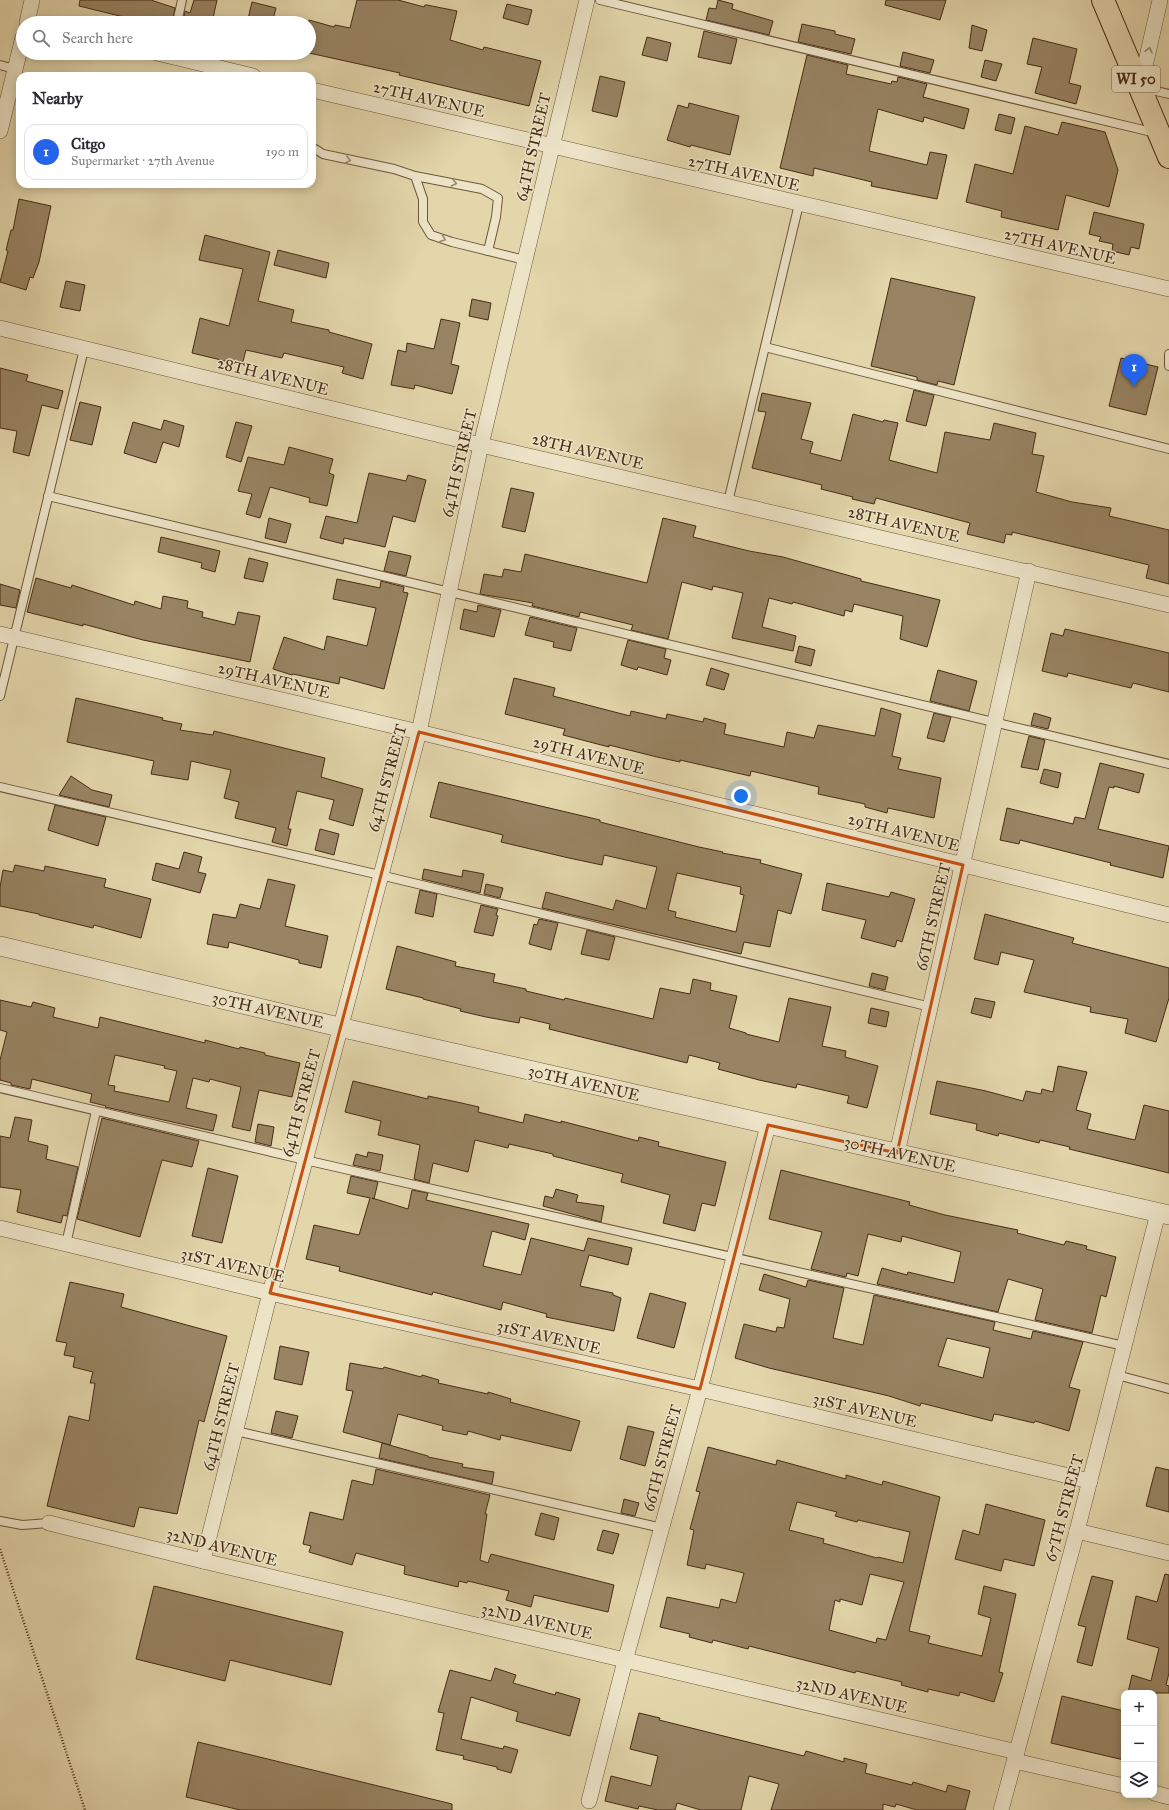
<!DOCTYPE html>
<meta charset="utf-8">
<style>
body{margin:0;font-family:"IM FELL Great Primer",serif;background:#f7f7f7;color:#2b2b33}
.controls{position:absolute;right:12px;bottom:12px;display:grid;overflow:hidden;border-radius:8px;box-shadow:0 2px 10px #0003}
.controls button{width:36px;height:36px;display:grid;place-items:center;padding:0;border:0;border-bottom:1px solid #e1e1e2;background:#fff;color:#2b2b33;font:20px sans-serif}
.you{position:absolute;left:741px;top:796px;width:14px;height:14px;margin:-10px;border:3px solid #fff;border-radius:50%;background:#1a73e8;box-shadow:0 0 0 6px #1a73e833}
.badge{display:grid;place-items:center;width:26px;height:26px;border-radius:50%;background:#2563eb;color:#fff;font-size:13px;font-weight:700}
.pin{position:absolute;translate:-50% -33px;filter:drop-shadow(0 1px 2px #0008)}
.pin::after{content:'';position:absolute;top:21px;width:14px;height:12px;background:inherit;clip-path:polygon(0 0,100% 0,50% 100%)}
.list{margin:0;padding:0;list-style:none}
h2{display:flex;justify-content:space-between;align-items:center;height:52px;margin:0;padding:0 16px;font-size:17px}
h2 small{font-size:13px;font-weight:400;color:#7c7c81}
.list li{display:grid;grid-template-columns:26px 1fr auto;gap:12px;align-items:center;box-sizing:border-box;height:56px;margin:0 8px 8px;padding:0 8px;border:1px solid #e1e1e2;border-radius:12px}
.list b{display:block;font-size:15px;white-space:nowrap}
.list p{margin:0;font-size:13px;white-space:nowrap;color:#7c7c81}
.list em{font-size:13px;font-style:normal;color:#7c7c81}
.icon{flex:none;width:22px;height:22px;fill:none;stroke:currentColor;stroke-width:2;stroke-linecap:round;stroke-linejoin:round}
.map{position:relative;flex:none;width:1169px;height:1810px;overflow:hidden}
.search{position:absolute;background:#fff;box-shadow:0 2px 10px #0003;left:16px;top:16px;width:300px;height:44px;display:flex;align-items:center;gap:10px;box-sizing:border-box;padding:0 14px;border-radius:22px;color:#7c7c81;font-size:15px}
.panel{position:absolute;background:#fff;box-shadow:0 2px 10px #0003;left:16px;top:72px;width:300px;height:116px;border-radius:12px}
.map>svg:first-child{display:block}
.building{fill:#988463;stroke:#462b15;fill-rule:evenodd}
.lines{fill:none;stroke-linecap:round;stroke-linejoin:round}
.service-casing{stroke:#6d563a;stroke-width:10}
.minor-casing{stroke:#6d563a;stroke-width:16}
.tertiary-casing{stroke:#6d563a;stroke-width:20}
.primary-casing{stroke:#462b15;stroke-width:24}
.path{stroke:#462b15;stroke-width:2.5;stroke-dasharray:1 2;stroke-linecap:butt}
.service{stroke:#ede4c8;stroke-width:8}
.minor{stroke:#ede4c8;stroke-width:15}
.tertiary{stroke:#ede4c8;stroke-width:19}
.primary{stroke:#e3d6ab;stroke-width:22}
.oneway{stroke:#9a886e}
.marked{fill:none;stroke:#c8500e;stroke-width:3;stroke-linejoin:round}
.labels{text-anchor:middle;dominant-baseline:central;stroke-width:3;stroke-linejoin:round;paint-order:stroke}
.shield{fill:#ede4c8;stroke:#78624b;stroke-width:1}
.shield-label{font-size:15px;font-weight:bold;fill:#462b15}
.street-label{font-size:16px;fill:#462b15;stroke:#ede4c8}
</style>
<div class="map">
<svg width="1169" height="1810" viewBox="0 0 1169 1810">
<rect width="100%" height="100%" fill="#e3d6ab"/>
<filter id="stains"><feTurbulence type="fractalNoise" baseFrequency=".005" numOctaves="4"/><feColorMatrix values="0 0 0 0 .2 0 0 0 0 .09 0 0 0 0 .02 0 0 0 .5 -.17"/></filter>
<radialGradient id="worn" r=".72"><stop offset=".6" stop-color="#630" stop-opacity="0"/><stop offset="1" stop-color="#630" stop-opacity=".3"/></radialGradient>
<g class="building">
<polygon points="80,0 151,0 175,8 172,23 130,23 132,19 79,6"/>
<polygon points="194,0 217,0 212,23 183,23 185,11 190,13"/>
<polygon points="357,0 398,0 424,7 425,5 427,5 457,11 450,40 483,50 484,47 541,61 529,106 399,75 400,73 309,53 309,20 334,27 335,25 350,28"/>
<polygon points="718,0 733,4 732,9 773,21 769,35 706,20 709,8 716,9"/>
<polygon points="886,0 946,0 940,20 885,5"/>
<polygon points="252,2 276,8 272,23 247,23"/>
<polygon points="507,4 532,10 528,25 503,18"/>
<polygon points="802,24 835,31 835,34 855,39 851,54 798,42"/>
<polygon points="972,25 987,30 982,51 969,48"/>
<polygon points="704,31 737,39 731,64 698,57"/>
<polygon points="647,37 671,43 667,61 642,55"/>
<polygon points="1033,38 1077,49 1069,83 1081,86 1076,104 1035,93 1042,67 1027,64"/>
<polygon points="903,52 934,60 930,73 900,66"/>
<polygon points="807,55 848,65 846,74 891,84 892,81 897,82 898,77 927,84 923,97 969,109 964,129 924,117 923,122 878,109 869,151 927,165 930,152 947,155 937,199 871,186 872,182 814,168 813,176 780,168"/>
<polygon points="985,60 1002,64 996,81 981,77"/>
<polygon points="600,76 625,82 617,117 592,111"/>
<polygon points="689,103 739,116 730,155 691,145 690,147 667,140 678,105 688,108"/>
<polygon points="999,114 1015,118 1011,134 995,130"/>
<polygon points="1062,122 1105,132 1118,170 1109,207 1066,195 1058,230 1001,217 1002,211 966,202 975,164 1013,174 1025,126 1058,135"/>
<polygon points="19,199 51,206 39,262 33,278 30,277 26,290 0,282 8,251 6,250 11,230 13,230"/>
<polygon points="1094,212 1144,224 1139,249 1131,247 1129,255 1112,251 1113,244 1099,241 1101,237 1089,234"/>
<polygon points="205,235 270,252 258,301 294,310 291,322 329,330 329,332 372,344 363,379 342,373 344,367 284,353 282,358 246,350 242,365 192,353 200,318 229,326 243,269 199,260"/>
<polygon points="278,250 329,263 326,278 274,265"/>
<polygon points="891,278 975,297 954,385 938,381 937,385 917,380 917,377 871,366"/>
<polygon points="66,281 85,285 80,311 60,307"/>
<polygon points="472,299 491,303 488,320 469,316"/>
<polygon points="441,319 460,323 451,364 459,366 452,394 415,385 414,389 391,385 398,350 406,352 407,343 434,349"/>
<polygon points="1121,358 1158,367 1146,415 1109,406"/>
<polygon points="0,368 28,375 26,381 63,391 58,409 42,405 29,456 13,452 17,431 0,428"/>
<polygon points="914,390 934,395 926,426 906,421"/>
<polygon points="762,393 811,403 801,439 813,442 810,453 841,461 853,414 883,422 884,420 898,423 889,460 937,473 945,432 990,440 994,423 1036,433 1032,454 1044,456 1036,492 1072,502 1111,508 1109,516 1169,530 1169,584 1146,578 1149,565 1012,532 1012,535 1006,534 1004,543 967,534 970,523 876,498 874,504 852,499 853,497 821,489 822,485 752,468 766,412 758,411"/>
<polygon points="80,402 101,407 92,445 70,440"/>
<polygon points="164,420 184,426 179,447 163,442 156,463 124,453 133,422 161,430"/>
<polygon points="236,422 252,426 241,462 226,457"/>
<polygon points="289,447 333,459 329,473 334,475 327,506 309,502 310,498 270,487 260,518 246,514 252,494 238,491 248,457 284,465"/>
<polygon points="369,473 406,481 408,475 426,480 415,522 393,516 385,547 344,538 343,544 320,538 326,516 357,523"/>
<polygon points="511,488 534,493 525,532 502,527"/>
<polygon points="269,518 291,524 286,543 265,538"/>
<polygon points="663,518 696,526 693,537 749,551 783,557 861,579 861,581 940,600 927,647 900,639 903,616 854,604 852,612 845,610 844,616 793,602 792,604 769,598 762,627 796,636 793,651 732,638 743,593 713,586 712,590 682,582 668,639 631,630 633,625 580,612 579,617 532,606 533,603 480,594 484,574 502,577 504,569 521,572 525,554 647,583"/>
<polygon points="161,537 220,551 215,572 201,568 202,563 158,552"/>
<polygon points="389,551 411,556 406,576 384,571"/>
<polygon points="249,558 268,563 263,582 244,578"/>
<polygon points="36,578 71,588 72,585 134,605 135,601 161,609 163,596 188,601 187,608 203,612 202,617 235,625 238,612 260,616 250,662 143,640 83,624 83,626 27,612"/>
<polygon points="337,579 380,588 381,581 404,587 403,592 408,593 384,689 340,677 339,684 293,674 292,675 273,669 284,637 324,650 327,636 367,646 376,608 333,599"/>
<polygon points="0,584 20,590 16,608 0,605"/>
<polygon points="478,605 501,610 494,637 460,629 464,609 477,612"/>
<polygon points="530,617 577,628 571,651 553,647 554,642 525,635"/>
<polygon points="1065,629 1169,653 1169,692 1133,683 1131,688 1068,673 1067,677 1042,671 1051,633 1063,636"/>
<polygon points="628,640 666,649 664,658 671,660 667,675 638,667 637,670 621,665"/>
<polygon points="799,646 815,650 811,666 795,662"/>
<polygon points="711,668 729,674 724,690 706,685"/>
<polygon points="938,670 977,681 969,711 930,701"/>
<polygon points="514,678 555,688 553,696 630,716 631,711 666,719 667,714 703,722 704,718 726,724 724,734 784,747 787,732 814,738 818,725 875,736 881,708 901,714 892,756 901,758 898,769 941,778 934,818 888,808 887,813 865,807 865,804 818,794 819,787 751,771 750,776 680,760 680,762 657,757 609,745 609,747 563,735 565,729 505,714"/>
<polygon points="76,698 163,718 162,720 182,724 180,730 213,735 214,731 325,758 321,777 363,789 353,826 329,819 334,800 297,791 288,829 291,829 287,846 272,842 276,828 235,818 239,802 224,798 231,770 191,761 188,780 151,774 154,761 67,742"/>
<polygon points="934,713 951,717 944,742 927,738"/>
<polygon points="1034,713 1051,718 1048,729 1031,725"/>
<polygon points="1029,736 1045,740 1038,770 1021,767"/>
<polygon points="1100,763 1144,774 1139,793 1114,786 1114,788 1109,787 1098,829 1169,846 1163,878 1110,865 1111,863 1020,840 1019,844 1000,840 1007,808 1073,824 1075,817 1085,819"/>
<polygon points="1044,769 1061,773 1058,788 1040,783"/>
<polygon points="71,776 92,790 112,795 109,807 59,795"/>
<path d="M439,782L600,820V822L699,847L723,852L722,853L761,860L760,863L802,874L791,914L778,910L770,947L744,942L741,954L542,908L546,892L613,910L616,900L646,909L657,867L604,855L602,865L569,858L501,842L503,835L430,817ZM677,873L741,887L740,894L744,895L736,932L675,917L676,912L668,910Z"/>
<polygon points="55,805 106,817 98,846 48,830"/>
<polygon points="320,829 339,834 334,855 315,850"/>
<polygon points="184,852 202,857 198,872 206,874 200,893 152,880 156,863 179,869"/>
<polygon points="15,865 44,871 45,866 106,879 104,887 151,899 141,938 94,925 93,928 39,915 39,914 0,906 0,887 3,870 13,872"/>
<polygon points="424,869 462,877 463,870 484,874 480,893 422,879"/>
<polygon points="268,879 295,885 285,926 328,936 321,968 299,963 299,960 229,942 228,948 207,944 213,914 236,918 240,904 260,909"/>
<polygon points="827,883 889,897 891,892 915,899 902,942 897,940 895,947 861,938 866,920 822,910"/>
<polygon points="486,884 503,888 500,898 484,894"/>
<polygon points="420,890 437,894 433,917 415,913"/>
<polygon points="481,905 498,909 496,915 498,916 493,936 474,932"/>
<polygon points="985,914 1074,938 1072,943 1169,968 1169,998 1156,1042 1125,1033 1128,1019 1090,1012 1091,1007 1024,992 1034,960 1001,952 998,965 974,959"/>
<polygon points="539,919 558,923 551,950 529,944 534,924 537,925"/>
<polygon points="587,930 615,937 609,960 581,954"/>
<polygon points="397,946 456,962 455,966 495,974 493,982 526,989 526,991 564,1000 565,998 653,1019 660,988 690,994 693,979 711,983 710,990 737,996 729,1028 746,1033 746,1034 779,1042 789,998 831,1007 822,1046 846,1051 845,1057 878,1066 867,1108 847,1103 849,1096 797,1084 796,1088 759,1080 718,1069 720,1063 689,1055 687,1063 549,1029 550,1024 520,1017 519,1023 486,1017 460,1011 461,1009 423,999 423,998 386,989"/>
<polygon points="872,973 888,977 885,990 869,986"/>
<polygon points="975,998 995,1002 991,1018 971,1013"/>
<path d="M0,1000L31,1007L33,1002L55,1008L53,1017L98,1028L100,1017L205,1043V1040L239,1049L240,1047L265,1053V1055L300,1063L292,1097L259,1090L250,1131L232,1127L241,1087L210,1079L209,1082L193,1078L186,1108L217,1115L213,1131L105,1107L106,1106L90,1102L92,1094L32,1079L30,1089L11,1085V1083L0,1080V1060L7,1032L0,1030ZM115,1055L165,1066L164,1068L177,1071L169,1102L114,1091L115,1086L108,1085Z"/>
<polygon points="871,1008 889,1012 886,1027 868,1023"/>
<polygon points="1058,1066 1087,1072 1076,1110 1091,1114 1087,1129 1135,1140 1144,1105 1169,1111 1169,1173 1069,1149 1070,1147 1040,1140 1039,1143 999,1133 998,1136 976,1130 977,1124 930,1114 937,1081 986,1091 1023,1101 1026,1091 1041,1094 1042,1089 1053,1092"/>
<polygon points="353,1081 428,1099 428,1096 457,1102 479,1107 478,1112 523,1123 525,1114 561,1123 561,1121 638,1141 639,1137 659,1142 658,1146 726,1162 715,1206 702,1203 695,1231 663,1223 670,1195 621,1182 623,1174 553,1156 553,1154 509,1144 508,1148 475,1140 468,1172 433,1163 429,1183 414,1179 420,1145 378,1135 381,1121 345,1112"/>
<polygon points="15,1117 32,1120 28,1141 48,1146 46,1159 78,1167 67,1216 63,1215 61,1223 17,1212 21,1190 0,1187 0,1136 10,1138"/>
<polygon points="102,1118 199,1141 192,1167 162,1160 140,1237 77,1219"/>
<polygon points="258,1124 274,1127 271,1146 255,1142"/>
<polygon points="368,1152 383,1155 380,1171 353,1165 356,1154 367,1157"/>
<polygon points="208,1168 238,1176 222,1243 192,1236"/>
<polygon points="781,1170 910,1202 909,1205 945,1215 1018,1230 1017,1233 1064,1245 1066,1241 1087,1246 1086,1249 1116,1257 1106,1297 1101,1295 1092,1333 1035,1320 1043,1289 1008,1279 998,1312 877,1284 882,1268 907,1275 908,1272 954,1283 961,1252 902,1236 901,1242 868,1234 858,1276 847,1273 846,1277 811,1269 822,1232 769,1219"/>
<polygon points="351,1176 378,1182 374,1199 372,1198 408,1209 412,1190 428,1193 426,1200 529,1224 525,1240 492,1231 483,1266 521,1275 531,1238 584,1251 588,1238 632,1248 628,1265 589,1255 580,1286 613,1293 613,1295 621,1298 614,1331 546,1317 547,1314 503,1302 501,1310 433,1292 432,1295 339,1271 340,1267 306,1259 314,1225 359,1235 370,1198 347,1193"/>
<polygon points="556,1189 578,1195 576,1202 604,1206 601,1222 543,1206 545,1196 553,1198"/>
<path d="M764,1274L806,1287L808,1280L844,1288L833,1338L863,1345L874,1295L995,1322L993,1330L1031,1339L1033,1331L1083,1342L1069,1387L1080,1390L1069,1431L1035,1421L1034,1423L1000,1415L994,1414L992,1421L921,1403L920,1406L889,1396L769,1368L735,1358L744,1324L776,1332L777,1327L784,1328L790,1299L759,1290ZM947,1338L990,1348L983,1378L938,1366Z"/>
<polygon points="70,1282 124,1294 121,1307 227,1336 204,1422 199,1420 177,1514 139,1507 134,1527 47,1506 69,1416 89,1421 95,1383 90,1383 93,1372 73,1367 75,1357 64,1355 67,1343 56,1341"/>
<polygon points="650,1293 686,1303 674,1348 637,1338"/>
<polygon points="280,1346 309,1352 302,1385 274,1379"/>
<polygon points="350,1363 383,1369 384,1367 421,1377 422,1375 439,1380 438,1383 488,1394 488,1392 511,1399 510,1402 580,1421 571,1451 501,1435 500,1440 468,1431 467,1435 442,1430 443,1426 398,1414 390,1445 343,1432 353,1391 346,1390"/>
<polygon points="276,1411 298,1416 292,1438 271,1433"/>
<polygon points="628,1426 654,1432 645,1466 620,1459"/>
<polygon points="382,1443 428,1456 428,1457 463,1464 462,1467 494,1472 492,1484 379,1458"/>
<path d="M708,1447L776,1465L777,1460L846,1479V1475L882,1485L883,1481L940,1497L909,1631L930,1636L928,1643L982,1656L991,1618L978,1614L984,1586L1016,1594L999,1672L1003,1673L994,1702L960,1692L959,1696L928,1689V1692L901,1685L902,1682L856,1671L855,1673L749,1646L748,1649L713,1640L712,1643L689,1637L690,1634L660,1627L667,1597L719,1608L721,1599L736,1603L744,1573L706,1564L705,1569L687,1565L694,1530L690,1529L700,1492L696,1491ZM797,1502L837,1512L835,1516L857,1522L858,1520L910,1532L903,1563L878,1557L877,1558L823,1543L824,1539L789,1530ZM870,1574L904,1582L886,1640L877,1638L876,1643L829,1630L835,1600L840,1602V1599L862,1605Z"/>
<polygon points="1156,1467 1169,1470 1169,1512 1146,1506"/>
<polygon points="376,1469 490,1495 485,1514 487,1514 480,1560 488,1563 491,1554 614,1585 608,1612 534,1595 531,1607 506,1600 509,1591 468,1581 467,1583 459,1581 458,1587 404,1574 405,1566 356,1553 352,1565 309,1552 311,1546 303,1544 310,1512 343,1520 352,1480 373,1485"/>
<polygon points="624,1499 639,1503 635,1516 621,1513"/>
<polygon points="986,1504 1045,1520 1034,1566 1004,1559 1001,1571 955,1559 963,1530 979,1535"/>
<polygon points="541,1513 559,1518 554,1540 535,1535"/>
<polygon points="603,1530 619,1534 613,1554 597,1550"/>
<polygon points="1165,1574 1169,1575 1169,1673 1166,1685 1169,1686 1169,1693 1128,1693 1132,1675 1151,1681 1159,1648 1127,1639 1136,1596 1157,1602"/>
<polygon points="1092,1576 1113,1581 1092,1666 1077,1662 1086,1627 1078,1625"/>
<polygon points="154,1586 343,1632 331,1685 230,1660 225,1681 136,1659"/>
<polygon points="495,1668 516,1675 513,1683 555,1695 556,1692 580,1699 570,1736 516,1721 518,1712 471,1697 461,1739 503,1749 504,1746 518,1750 511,1773 497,1769 497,1767 463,1759 464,1756 436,1750 444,1713 438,1712 450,1670 491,1681"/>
<polygon points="1062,1696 1124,1711 1124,1760 1051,1743"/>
<polygon points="639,1713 660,1718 659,1720 804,1756 806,1751 844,1762 844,1758 867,1764 865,1773 912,1785 913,1782 946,1792 948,1785 970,1791 965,1810 917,1810 896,1804 895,1807 883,1804 883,1810 771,1810 779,1784 749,1776 741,1810 701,1810 677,1803 675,1810 658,1810 639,1806 638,1809 605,1801 611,1776 651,1786 658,1756 630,1749"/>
<polygon points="198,1742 452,1804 452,1810 240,1810 186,1797"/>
</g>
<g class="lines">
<g class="service-casing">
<g id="service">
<polyline points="600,0 1156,133"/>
<polyline points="177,23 182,0"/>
<polyline points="0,65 15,69"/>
<polyline points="1143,88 1169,94"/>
<polyline points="312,147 323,154 394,169 415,176 423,199 423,222 431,235 452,242 525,260"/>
<polyline points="415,176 482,189 498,198 496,217 488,251"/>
<polyline points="765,347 1169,449"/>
<polyline points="1169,354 1169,366"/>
<polyline points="48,496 1169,764"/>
<polyline points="728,502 799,204"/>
<polyline points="0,696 84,349"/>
<polyline points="0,787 380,875 931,1007"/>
<polyline points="0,1088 305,1160 1124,1346"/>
<polyline points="66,1244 96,1111"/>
<polyline points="1117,1375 1169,1389"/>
<polyline points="236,1431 662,1528"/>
<polyline points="0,1521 22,1525 49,1523"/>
</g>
</g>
<g class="minor-casing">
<g id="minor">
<polyline points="27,23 32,0"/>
<polyline points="157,53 253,76"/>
<polyline points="1140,88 1160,0"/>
<polyline points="312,90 1169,289"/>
<polyline points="0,131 23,37"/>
<polyline points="0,328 481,445 1169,605"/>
<polyline points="0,634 419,732 1169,915"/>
<polyline points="897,1153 1029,571"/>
<polyline points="0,1228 270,1293 700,1389 1090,1481"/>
<polyline points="49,1523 203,1561 1017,1752"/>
<polyline points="1077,1531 1169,1553"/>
<polyline points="203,1561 270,1293 419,732 481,445 587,0"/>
<polyline points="1015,1761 1124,1786"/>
<polyline points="1154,1793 1169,1797"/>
<polyline points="589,1801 625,1661 700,1389 768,1125"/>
<polyline points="1001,1810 1077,1531 1158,1213"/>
</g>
</g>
<g class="tertiary-casing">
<polyline id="tertiary" points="0,946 339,1027 1169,1215"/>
</g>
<g class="primary-casing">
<polyline id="primary" points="1103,0 1169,157"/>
</g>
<polyline class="path" points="0,1549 85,1810"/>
<use href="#service" class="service"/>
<use href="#minor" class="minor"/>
<use href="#tertiary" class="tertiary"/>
<use href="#primary" class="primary"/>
</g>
<defs><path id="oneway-chevron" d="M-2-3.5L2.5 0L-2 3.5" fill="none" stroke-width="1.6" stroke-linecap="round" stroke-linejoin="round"/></defs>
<g class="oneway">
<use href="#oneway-chevron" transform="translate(1149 50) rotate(-77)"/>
<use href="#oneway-chevron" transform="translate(348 160) rotate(12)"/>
<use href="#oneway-chevron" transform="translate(454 183) rotate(12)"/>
<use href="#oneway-chevron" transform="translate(443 239) rotate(20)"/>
</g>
<path class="marked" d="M419,732L963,865L897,1153L768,1125L700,1389L270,1293Z"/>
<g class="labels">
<rect class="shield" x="1112" y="66" width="48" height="26" rx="3"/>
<g class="shield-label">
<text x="1136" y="79">WI 50</text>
</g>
<g class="street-label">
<text transform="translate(429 99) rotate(13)">27TH AVENUE</text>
<text transform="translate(533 147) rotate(-77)">64TH STREET</text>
<text transform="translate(744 173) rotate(13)">27TH AVENUE</text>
<text transform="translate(1060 246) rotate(13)">27TH AVENUE</text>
<text transform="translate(273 376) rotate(14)">28TH AVENUE</text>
<text transform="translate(588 451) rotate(13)">28TH AVENUE</text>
<text transform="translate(459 463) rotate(-77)">64TH STREET</text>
<text transform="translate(904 524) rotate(13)">28TH AVENUE</text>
<text transform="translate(274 680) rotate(13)">29TH AVENUE</text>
<text transform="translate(589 755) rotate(14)">29TH AVENUE</text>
<text transform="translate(387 778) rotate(-75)">64TH STREET</text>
<text transform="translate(904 832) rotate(14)">29TH AVENUE</text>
<text transform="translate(933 917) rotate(-77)">66TH STREET</text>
<text transform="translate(268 1010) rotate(13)">30TH AVENUE</text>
<text transform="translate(584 1083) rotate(13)">30TH AVENUE</text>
<text transform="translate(301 1103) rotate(-75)">64TH STREET</text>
<text transform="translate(900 1154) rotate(13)">30TH AVENUE</text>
<text transform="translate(233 1265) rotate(13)">31ST AVENUE</text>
<text transform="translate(549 1337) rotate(13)">31ST AVENUE</text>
<text transform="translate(865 1410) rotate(13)">31ST AVENUE</text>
<text transform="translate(221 1417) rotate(-76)">64TH STREET</text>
<text transform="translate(662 1458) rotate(-75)">66TH STREET</text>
<text transform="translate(1064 1508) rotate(-75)">67TH STREET</text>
<text transform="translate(222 1547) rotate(14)">32ND AVENUE</text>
<text transform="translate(537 1621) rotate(13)">32ND AVENUE</text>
<text transform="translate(852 1695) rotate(13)">32ND AVENUE</text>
</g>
</g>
<rect width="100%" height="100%" filter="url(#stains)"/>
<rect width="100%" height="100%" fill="url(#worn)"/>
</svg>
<div class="controls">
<button>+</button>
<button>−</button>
<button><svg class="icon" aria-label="layers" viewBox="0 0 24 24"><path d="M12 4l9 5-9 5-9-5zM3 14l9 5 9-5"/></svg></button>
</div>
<div class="you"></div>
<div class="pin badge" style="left:1134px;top:387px">1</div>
<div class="search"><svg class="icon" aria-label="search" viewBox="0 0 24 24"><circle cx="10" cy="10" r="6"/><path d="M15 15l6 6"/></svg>Search here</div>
<section class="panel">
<h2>Nearby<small></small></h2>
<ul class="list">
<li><span class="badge">1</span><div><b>Citgo</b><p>Supermarket · 27th Avenue</p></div><em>190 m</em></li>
</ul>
</section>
</div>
